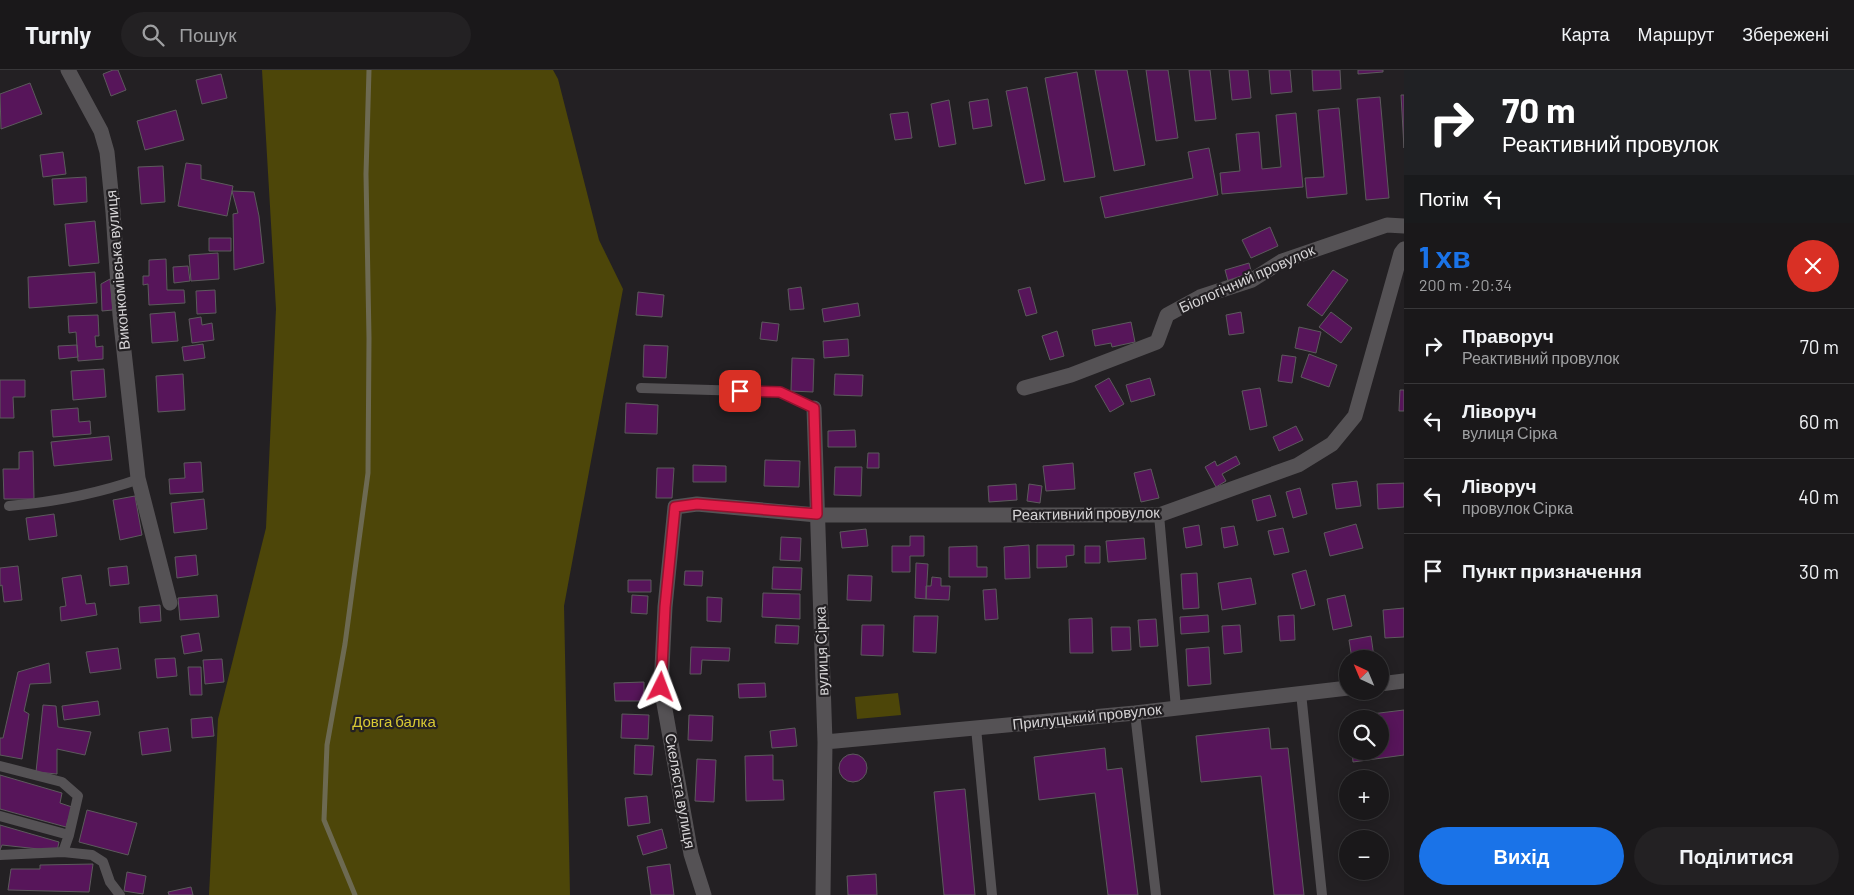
<!DOCTYPE html>
<html lang="uk">
<head>
<meta charset="utf-8">
<style>
	body { margin:0; font-family:Barlow,sans-serif; background:#232123; color:#f1f3f6; height:100vh; display:flex; flex-direction:column; font-size:19px; white-space:nowrap }
	* { box-sizing:border-box; margin:0 }
	p { font-size:16px; color:#9fa0a2 }
	.icon { flex:none; width:28px; height:28px; fill:none; stroke:currentColor; stroke-width:2; stroke-linecap:round; stroke-linejoin:round }
	.map { position:relative; flex:1; overflow:hidden }
	.sheet { display:flex; flex-direction:column; background:#1a181a; width:450px }
	.sheet>* { flex:none }
	.top-card { background:#202124; color:#fff; overflow:hidden }
	.needle { width:32px; rotate:316deg }
	.tools { position:absolute; left:1339px; top:580px; display:grid; gap:10px }
	.tools a { display:grid; place-items:center; width:50px; height:50px; border-radius:50%; background:#1a181a; box-shadow:0 2px 12px #0003,0 0 0 1px #383739; font-size:25px }
	.pin { position:absolute; display:grid; place-items:center; width:42px; height:42px; color:#fff; margin:-21px; border-radius:10px; box-shadow:0 2px 8px #0006 }
	.me { position:absolute; width:55px; margin:-28px; rotate:3deg; stroke-linejoin:round; filter:drop-shadow(0 0 4px #0008) }
	.turn { display:flex; align-items:center; gap:18px; height:105px; padding:0 15px; font-size:22px }
	.turn .icon { width:65px; height:65px; stroke-width:2.5 }
	.turn b { display:block; font-size:35px; line-height:42px }
	.then { display:flex; align-items:center; height:48px; padding:0 15px; background:#0003; gap:10px; font-size:19px }
	.round { display:grid; place-items:center; flex:none; width:52px; height:52px; border-radius:26px; background:#232123 }
	.headline { display:flex; align-items:center; justify-content:space-between; height:85px; padding:0 15px }
	h1 { font-size:30px; font-weight:700; line-height:38px; color:#1a73e8 }
	.button { display:flex; gap:10px; margin-top:auto; padding:10px 15px }
	.button a { flex:1; height:58px; border-radius:30px; background:#1a73e8; color:#fff; font-size:20px; font-weight:700; line-height:58px; text-align:center }
	.button a+a { background:#232123; color:#f1f3f6 }
	ul { padding:0; list-style:none }
	li { display:flex; align-items:center; gap:15px; height:75px; padding:0 15px; border-top:1px solid #383739 }
	li div { flex:1 }
	li b { display:block; font-size:19px }
	li em { font-style:normal }
	header { display:flex; align-items:center; gap:30px; box-sizing:border-box; height:70px; padding:0 25px; background:#1a181a; border-bottom:1px solid #383739 }
	header strong { font-size:24px }
	nav { display:flex; gap:28px; margin-inline-start:auto; font-size:18px }
	.search { width:350px; height:45px; background:#232123; display:flex; align-items:center; gap:12px; box-sizing:border-box; padding:0 18px; border-radius:28px; color:#9fa0a2; font-size:19px }
	main { display:flex; flex:1; min-height:0 }
	.map>svg:first-child { display:block }
	.green { fill:#4d4609 }
	.lines { fill:none; stroke-linecap:round; stroke-linejoin:round }
	.stream { stroke:#6d6a52; stroke-width:5 }
	.building { fill:#57155a; stroke:#5d5a5d }
	.lane { stroke:#555255; stroke-width:10 }
	.street { stroke:#555255; stroke-width:15 }
	.route-casing { stroke:#92132f; stroke-width:12 }
	.route { stroke:#e11d48; stroke-width:9 }
	.labels { text-anchor:middle; stroke-width:4.5; stroke-linejoin:round; paint-order:stroke }
	.street-label { font-size:15px; fill:#d6d4d6; stroke:#232023 }
	.park-label { font-size:15px; fill:#d9c933; stroke:#232023 }
</style>
</head>
<body>
<header>
<strong>Turnly</strong>
<div class="search"><svg class="icon" aria-label="search" viewBox="0 0 24 24"><circle cx="10" cy="10" r="6"/><path d="M15 15l6 6"/></svg>Пошук</div>
<nav><a>Карта</a><a>Маршрут</a><a>Збережені</a></nav>
</header>
<main>
<div class="map">
<svg width="1404" height="825" viewBox="0 0 1404 825">
	<rect width="100%" height="100%" fill="#232023"/>
	<!-- green -->
	<path class="green" d="M 262,0 L 553,0 L 558,9 L 599,170 L 623,219 L 564,536 L 570,825 L 209,825 L 218,649 L 266,458 L 276,239 Z
		M 898,623 L 901,645 L 857,649 L 855,627 Z"/>
	<g class="lines">
		<!-- stream -->
		<path class="stream" d="M 355,825 L 324,750 L 327,675 L 345,574 L 368,403 L 369,268 L 366,104 L 369,0"/>
	</g>
	<!-- building -->
	<path class="building" d="M 113,0 L 118,0 L 126,20 L 111,26 L 103,4 Z
		M 1095,0 L 1127,0 L 1145,95 L 1114,101 Z
		M 1146,0 L 1168,0 L 1178,68 L 1156,71 Z
		M 1189,0 L 1210,0 L 1216,49 L 1195,51 Z
		M 1229,0 L 1248,0 L 1251,28 L 1232,30 Z
		M 1269,0 L 1290,0 L 1292,22 L 1271,24 Z
		M 1312,0 L 1340,0 L 1341,19 L 1313,21 Z
		M 1358,0 L 1383,0 L 1383,2 L 1358,4 Z
		M 1077,2 L 1095,107 L 1064,112 L 1045,8 Z
		M 221,4 L 227,28 L 202,34 L 196,10 Z
		M 30,13 L 42,44 L 1,59 L 0,24 Z
		M 1027,17 L 1045,110 L 1025,114 L 1006,21 Z
		M 1401,25 L 1404,25 L 1404,78 Z
		M 1380,27 L 1389,128 L 1366,130 L 1357,29 Z
		M 988,29 L 992,56 L 973,59 L 969,32 Z
		M 949,30 L 956,74 L 939,77 L 931,34 Z
		M 1339,38 L 1347,124 L 1307,128 L 1305,108 L 1324,107 L 1318,40 Z
		M 176,40 L 184,70 L 145,80 L 137,51 Z
		M 908,42 L 912,68 L 895,70 L 890,44 Z
		M 1296,43 L 1303,117 L 1222,124 L 1220,103 L 1240,101 L 1236,64 L 1259,62 L 1262,99 L 1281,97 L 1276,45 Z
		M 1209,78 L 1218,125 L 1105,148 L 1100,127 L 1193,108 L 1188,82 Z
		M 63,82 L 66,104 L 43,107 L 40,85 Z
		M 186,93 L 201,95 L 201,109 L 233,116 L 227,146 L 178,136 Z
		M 163,96 L 165,132 L 141,134 L 138,97 Z
		M 86,107 L 87,132 L 54,135 L 52,109 Z
		M 232,121 L 254,122 L 259,146 L 264,193 L 234,200 L 233,144 L 238,143 Z
		M 95,151 L 99,193 L 69,196 L 65,154 Z
		M 1270,157 L 1278,176 L 1251,188 L 1242,170 Z
		M 209,168 L 231,168 L 231,181 L 209,181 Z
		M 218,183 L 219,209 L 191,211 L 189,185 Z
		M 166,189 L 167,220 L 184,220 L 185,233 L 149,235 L 148,214 L 143,215 L 143,206 L 149,206 L 149,190 Z
		M 1249,193 L 1252,204 L 1228,211 L 1225,200 Z
		M 188,196 L 190,211 L 174,213 L 173,197 Z
		M 1333,200 L 1348,210 L 1322,246 L 1307,235 Z
		M 95,202 L 97,233 L 29,238 L 28,207 Z
		M 110,209 L 113,240 L 102,241 L 101,214 Z
		M 801,217 L 804,239 L 790,240 L 788,219 Z
		M 1030,217 L 1037,243 L 1026,246 L 1018,220 Z
		M 215,220 L 216,243 L 197,244 L 196,221 Z
		M 638,222 L 664,225 L 662,247 L 636,245 Z
		M 858,233 L 860,246 L 824,252 L 822,239 Z
		M 175,242 L 178,271 L 152,273 L 150,244 Z
		M 1241,242 L 1244,263 L 1229,265 L 1226,245 Z
		M 1331,242 L 1352,258 L 1341,273 L 1319,257 Z
		M 98,245 L 99,266 L 95,266 L 96,277 L 103,276 L 103,289 L 78,291 L 76,262 L 69,263 L 68,246 Z
		M 201,247 L 202,255 L 212,253 L 214,270 L 192,273 L 189,249 Z
		M 762,252 L 779,254 L 777,271 L 760,269 Z
		M 1131,252 L 1135,272 L 1112,277 L 1111,273 L 1095,276 L 1092,260 Z
		M 1299,257 L 1321,262 L 1316,283 L 1295,278 Z
		M 1057,261 L 1064,286 L 1050,290 L 1042,266 Z
		M 848,269 L 849,286 L 824,288 L 823,271 Z
		M 203,274 L 205,288 L 184,291 L 182,277 Z
		M 77,275 L 78,287 L 59,289 L 58,276 Z
		M 644,275 L 668,276 L 666,308 L 643,307 Z
		M 1309,284 L 1337,295 L 1329,317 L 1301,307 Z
		M 1282,285 L 1296,287 L 1292,313 L 1278,311 Z
		M 792,288 L 814,289 L 813,322 L 791,321 Z
		M 104,299 L 106,327 L 73,330 L 71,301 Z
		M 183,304 L 185,340 L 158,342 L 156,306 Z
		M 835,304 L 863,305 L 862,326 L 834,325 Z
		M 1109,308 L 1124,334 L 1110,342 L 1095,316 Z
		M 1150,308 L 1155,325 L 1131,332 L 1126,315 Z
		M 0,310 L 25,310 L 25,327 L 13,327 L 14,348 L 0,348 Z
		M 1260,318 L 1267,356 L 1250,360 L 1242,321 Z
		M 1400,320 L 1404,320 L 1404,341 L 1399,341 Z
		M 626,333 L 658,335 L 657,364 L 625,363 Z
		M 78,338 L 79,352 L 90,351 L 91,364 L 53,367 L 51,340 Z
		M 1296,356 L 1303,370 L 1279,381 L 1273,367 Z
		M 855,360 L 856,377 L 828,377 L 828,361 Z
		M 109,366 L 112,390 L 54,396 L 51,372 Z
		M 33,381 L 34,429 L 4,429 L 3,399 L 19,399 L 19,382 Z
		M 868,383 L 879,383 L 879,398 L 867,398 Z
		M 1236,386 L 1240,394 L 1222,404 L 1226,411 L 1216,417 L 1205,397 L 1215,391 L 1217,396 Z
		M 765,390 L 800,391 L 799,417 L 764,416 Z
		M 201,392 L 203,422 L 170,424 L 169,409 L 185,408 L 184,393 Z
		M 1073,393 L 1075,419 L 1046,421 L 1043,396 Z
		M 693,395 L 726,396 L 726,412 L 693,412 Z
		M 835,397 L 862,397 L 861,426 L 834,425 Z
		M 657,398 L 674,398 L 672,428 L 656,428 Z
		M 1151,399 L 1159,428 L 1141,432 L 1134,403 Z
		M 1357,411 L 1361,436 L 1336,439 L 1332,414 Z
		M 1404,413 L 1404,437 L 1378,439 L 1377,414 Z
		M 1016,414 L 1017,430 L 989,432 L 988,416 Z
		M 1029,414 L 1042,416 L 1040,433 L 1027,431 Z
		M 1300,418 L 1307,444 L 1293,448 L 1286,422 Z
		M 1270,425 L 1276,446 L 1257,451 L 1252,430 Z
		M 135,426 L 142,465 L 120,470 L 113,430 Z
		M 204,429 L 207,459 L 174,463 L 171,433 Z
		M 54,444 L 57,466 L 29,470 L 26,448 Z
		M 1356,454 L 1363,478 L 1330,486 L 1324,463 Z
		M 1199,455 L 1202,475 L 1186,478 L 1183,458 Z
		M 1234,456 L 1238,475 L 1224,478 L 1221,458 Z
		M 1283,458 L 1289,482 L 1274,485 L 1268,461 Z
		M 866,459 L 868,476 L 842,478 L 840,462 Z
		M 910,466 L 924,466 L 924,486 L 910,486 L 910,502 L 892,502 L 892,476 L 910,476 Z
		M 781,467 L 801,468 L 800,491 L 780,490 Z
		M 1144,468 L 1146,489 L 1108,492 L 1106,471 Z
		M 1029,475 L 1030,508 L 1005,509 L 1004,477 Z
		M 1037,475 L 1074,475 L 1074,485 L 1066,486 L 1067,497 L 1037,498 Z
		M 977,476 L 977,497 L 987,497 L 987,507 L 949,507 L 949,477 Z
		M 1085,476 L 1100,476 L 1100,493 L 1085,493 Z
		M 196,485 L 198,505 L 177,508 L 175,487 Z
		M 916,493 L 928,494 L 926,529 L 915,528 Z
		M 18,496 L 22,530 L 4,532 L 2,515 L 0,516 L 0,498 Z
		M 127,496 L 129,514 L 110,516 L 108,498 Z
		M 773,497 L 802,498 L 801,520 L 772,519 Z
		M 1306,500 L 1315,535 L 1301,539 L 1292,504 Z
		M 685,501 L 703,501 L 702,516 L 684,515 Z
		M 1197,503 L 1199,538 L 1183,539 L 1181,504 Z
		M 81,505 L 86,534 L 95,533 L 97,545 L 61,551 L 60,537 L 66,536 L 62,508 Z
		M 848,505 L 872,506 L 871,531 L 847,530 Z
		M 932,507 L 941,508 L 941,516 L 950,516 L 949,530 L 926,529 L 926,516 L 931,516 Z
		M 1251,508 L 1256,534 L 1222,540 L 1218,513 Z
		M 628,510 L 651,510 L 651,522 L 628,522 Z
		M 996,519 L 998,549 L 985,550 L 983,520 Z
		M 763,523 L 800,524 L 800,549 L 762,547 Z
		M 217,525 L 219,547 L 180,550 L 178,528 Z
		M 632,525 L 648,526 L 647,544 L 631,543 Z
		M 1345,525 L 1352,556 L 1333,560 L 1327,529 Z
		M 707,527 L 722,528 L 721,552 L 707,551 Z
		M 160,535 L 161,551 L 140,553 L 139,537 Z
		M 1404,538 L 1404,567 L 1385,568 L 1383,540 Z
		M 1208,545 L 1209,562 L 1181,564 L 1180,547 Z
		M 1294,545 L 1295,570 L 1280,571 L 1278,546 Z
		M 914,546 L 938,546 L 936,583 L 913,582 Z
		M 1092,548 L 1093,583 L 1070,583 L 1069,549 Z
		M 1156,549 L 1158,576 L 1140,577 L 1138,550 Z
		M 776,555 L 799,556 L 798,574 L 775,573 Z
		M 862,555 L 884,555 L 883,586 L 861,585 Z
		M 1240,555 L 1242,582 L 1224,584 L 1222,556 Z
		M 1111,557 L 1130,557 L 1131,580 L 1112,581 Z
		M 199,563 L 202,581 L 184,584 L 181,566 Z
		M 1371,566 L 1374,587 L 1352,589 L 1349,570 Z
		M 691,577 L 730,578 L 729,591 L 702,590 L 701,604 L 690,604 Z
		M 1209,577 L 1211,614 L 1188,616 L 1186,579 Z
		M 118,578 L 121,599 L 90,603 L 86,582 Z
		M 175,588 L 177,606 L 157,608 L 155,589 Z
		M 222,589 L 224,612 L 205,614 L 203,590 Z
		M 49,593 L 51,613 L 30,614 L 24,641 L 29,644 L 22,689 L 0,685 L 0,668 L 3,668 L 18,602 Z
		M 188,597 L 201,597 L 202,625 L 190,625 Z
		M 644,612 L 644,631 L 615,631 L 614,613 Z
		M 765,613 L 766,627 L 739,628 L 738,614 Z
		M 98,631 L 100,645 L 64,650 L 62,636 Z
		M 43,635 L 56,636 L 58,657 L 91,662 L 85,685 L 57,679 L 57,704 L 36,702 Z
		M 1404,640 L 1404,685 L 1353,692 L 1352,681 L 1380,681 L 1380,649 L 1348,649 L 1347,647 Z
		M 622,644 L 649,645 L 648,669 L 621,668 Z
		M 689,645 L 713,646 L 712,671 L 688,670 Z
		M 212,647 L 214,666 L 192,668 L 191,649 Z
		M 168,658 L 171,681 L 142,685 L 139,662 Z
		M 795,658 L 797,676 L 772,678 L 770,661 Z
		M 1269,658 L 1271,679 L 1288,678 L 1304,825 L 1274,825 L 1261,706 L 1201,712 L 1196,666 Z
		M 635,675 L 654,676 L 652,705 L 634,704 Z
		M 1105,678 L 1107,700 L 1122,698 L 1138,825 L 1108,825 L 1095,723 L 1039,730 L 1034,687 Z
		M839 698a14 14 0 1 1 28 0a14 14 0 1 1-28 0Z
		M 773,685 L 773,710 L 783,710 L 784,730 L 746,731 L 745,686 Z
		M 697,689 L 716,690 L 714,732 L 695,731 Z
		M 0,705 L 62,723 L 60,733 L 72,737 L 66,757 L 0,739 Z
		M 965,719 L 975,825 L 944,825 L 934,722 Z
		M 647,726 L 650,753 L 628,756 L 625,728 Z
		M 87,740 L 137,753 L 128,785 L 79,772 Z
		M 0,755 L 59,772 L 57,781 L 2,775 L 0,780 Z
		M 662,759 L 667,778 L 643,785 L 637,766 Z
		M 93,794 L 89,822 L 8,820 L 11,799 L 40,799 L 40,795 Z
		M 670,794 L 674,825 L 651,825 L 647,797 Z
		M 127,802 L 146,806 L 143,824 L 124,821 Z
		M 876,804 L 877,825 L 848,825 L 847,806 Z
		M 191,817 L 193,825 L 169,825 L 168,822 Z"/>
	<g class="lines">
		<!-- lane -->
		<path class="lane" d="M 641,318 L 780,322 L 814,338
			M 9,436 C 53,432 97,424 139,409
			M 1159,445 L 1176,638
			M 1301,623 L 1322,825
			M 1135,643 L 1156,825
			M 976,658 L 992,825
			M 0,696 L 62,712 L 78,726 L 69,765 L 63,782 L 0,785
			M 0,746 L 69,765
			M 63,782 L 92,785 L 103,792 L 110,812 L 120,825"/>
		<!-- street -->
		<path class="street" d="M 68,0 L 101,61 L 107,82 L 113,142 L 120,245 L 138,408 L 170,533
			M 1024,318 L 1071,305 L 1157,272 L 1167,245 L 1200,227 L 1252,210 L 1282,191 L 1387,155 L 1404,156
			M 814,338 L 825,672 L 823,825
			M 1380,614 L 1404,611
			M 825,672 L 1135,643 L 1348,618
			M 704,825 L 691,784 L 661,617 L 665,537 L 675,437 L 697,434 L 817,445 L 1159,445 L 1298,395 L 1332,374 L 1355,346 L 1401,183 L 1404,179"/>
	</g>
	<g class="lines">
		<defs>
			<path id="route" d="M 661,617 L 665,537 L 675,437 L 697,434 L 817,444 L 814,338 L 780,322 L 740,321"/>
		</defs>
		<!-- route casing -->
		<use href="#route" class="route-casing"/>
		<!-- route -->
		<use href="#route" class="route"/>
	</g>
	<g class="labels">
		<!-- street labels -->
		<g class="street-label">
			<text transform="translate(118 200) rotate(-95)" y="5">Виконкомівська вулиця</text>
			<text transform="translate(1247 209) rotate(-24)" y="5">Біологічний провулок</text>
			<text transform="translate(1086 444) rotate(-1)" y="5">Реактивний провулок</text>
			<text transform="translate(822 581) rotate(-92)" y="5">вулиця Сірка</text>
			<text transform="translate(1087 647) rotate(-6)" y="5">Прилуцький провулок</text>
			<text transform="translate(680 721) rotate(80)" y="5">Скеляста вулиця</text>
		</g>
		<!-- park labels -->
		<g class="park-label">
			<text x="394" y="657">Довга балка</text>
		</g>
	</g>
</svg>
<div class="tools">
<a><svg class="needle" viewBox="-14 -14 28 28"><path d="M0-13l5 13h-10z" fill="#e53935"/><path d="M0 13l5-13h-10z" fill="#9fa0a2"/></svg></a>
<a><svg class="icon" aria-label="search" viewBox="0 0 24 24"><circle cx="10" cy="10" r="6"/><path d="M15 15l6 6"/></svg></a>
<a>+</a>
<a>−</a>
</div>
<div class="pin" style="left:740px;top:321px;background:#d93025"><svg class="icon" aria-label="arrive" viewBox="0 0 24 24"><path d="M6 21V4h12l-3 4 3 4H6"/></svg></div>
<svg class="me" style="left:661px;top:617px" viewBox="-20 -20 40 40"><path d="M0-17L14 15 0 8-14 15z" fill="#e11d48" stroke="#fff" stroke-width="4"/></svg>
</div>
<section class="sheet">
<div class="top-card">
<div class="turn"><svg class="icon" aria-label="right" viewBox="0 0 24 24"><path d="M7 20v-9h11M14 6l5 5-5 5"/></svg><div><b>70 m</b>Реактивний провулок</div></div>
<div class="then">Потім<svg class="icon" aria-label="left" viewBox="0 0 24 24"><path d="M17 20v-9H6M10 6l-5 5 5 5"/></svg></div>
</div>
<div class="headline"><div><h1>1 хв</h1><p>200 m · 20:34</p></div><a class="round" style="background:#d93025;color:#fff"><svg class="icon" aria-label="close" viewBox="0 0 24 24"><path d="M6 6l12 12M18 6L6 18"/></svg></a></div>
<ul>
<li><svg class="icon" aria-label="right" viewBox="0 0 24 24"><path d="M7 20v-9h11M14 6l5 5-5 5"/></svg><div><b>Праворуч</b><p>Реактивний провулок</p></div><em>70 m</em></li>
<li><svg class="icon" aria-label="left" viewBox="0 0 24 24"><path d="M17 20v-9H6M10 6l-5 5 5 5"/></svg><div><b>Ліворуч</b><p>вулиця Сірка</p></div><em>60 m</em></li>
<li><svg class="icon" aria-label="left" viewBox="0 0 24 24"><path d="M17 20v-9H6M10 6l-5 5 5 5"/></svg><div><b>Ліворуч</b><p>провулок Сірка</p></div><em>40 m</em></li>
<li><svg class="icon" aria-label="arrive" viewBox="0 0 24 24"><path d="M6 21V4h12l-3 4 3 4H6"/></svg><div><b>Пункт призначення</b></div><em>30 m</em></li>
</ul>
<div class="button"><a>Вихід</a><a>Поділитися</a></div>
</section>
</main>
</body>
</html>
